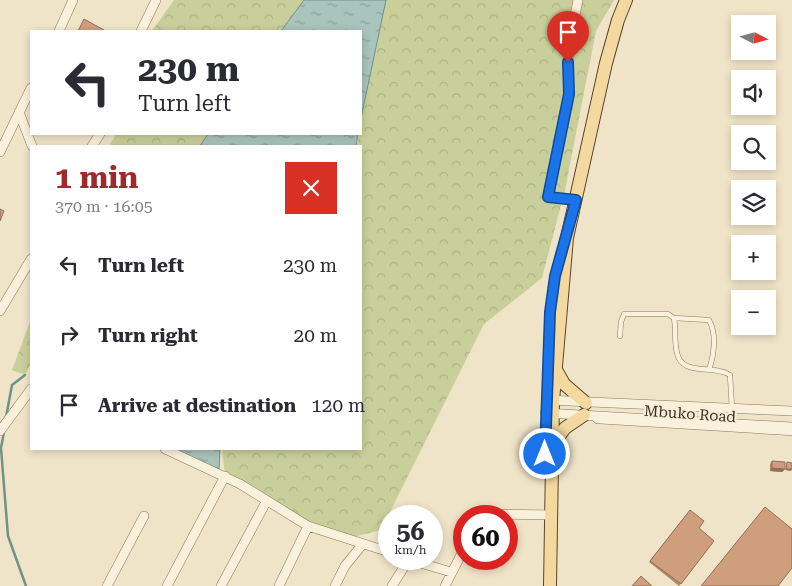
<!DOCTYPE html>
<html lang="en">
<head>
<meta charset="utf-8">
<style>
	body { margin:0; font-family:"Roboto Serif",serif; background:#f7f7f7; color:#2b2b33; height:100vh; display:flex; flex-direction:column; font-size:19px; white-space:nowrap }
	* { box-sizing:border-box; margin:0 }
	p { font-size:16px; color:#7c7c81 }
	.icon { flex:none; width:28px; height:28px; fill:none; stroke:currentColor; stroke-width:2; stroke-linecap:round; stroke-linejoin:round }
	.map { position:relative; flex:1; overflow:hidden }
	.details { position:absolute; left:30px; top:145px; width:332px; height:305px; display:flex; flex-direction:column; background:#fff; border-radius:0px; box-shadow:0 2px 8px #0003 }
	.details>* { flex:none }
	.hud { position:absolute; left:30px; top:30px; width:332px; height:105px; border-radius:0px; box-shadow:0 2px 8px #0003; background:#fff; color:#2b2b33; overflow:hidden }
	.needle { width:32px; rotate:96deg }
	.controls { position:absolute; left:731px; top:15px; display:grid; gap:10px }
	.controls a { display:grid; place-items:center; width:45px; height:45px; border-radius:0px; background:#fff; box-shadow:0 2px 8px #0003; font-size:25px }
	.speed { position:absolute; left:378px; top:505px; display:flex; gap:10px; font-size:25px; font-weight:700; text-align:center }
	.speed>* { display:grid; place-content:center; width:65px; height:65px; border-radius:50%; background:#fff; box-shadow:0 2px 8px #0003; line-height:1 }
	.speed small { font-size:12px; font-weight:400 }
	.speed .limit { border:8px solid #d22; background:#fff; color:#111 }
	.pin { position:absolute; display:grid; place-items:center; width:42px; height:42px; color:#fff; margin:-51px -21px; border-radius:50% 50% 50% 0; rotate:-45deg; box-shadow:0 0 5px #0007 }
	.pin .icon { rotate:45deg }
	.me { position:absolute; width:55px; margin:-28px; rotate:0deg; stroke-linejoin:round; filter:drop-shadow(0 0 4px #0008) }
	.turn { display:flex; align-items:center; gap:18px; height:105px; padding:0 25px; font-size:22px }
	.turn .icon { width:65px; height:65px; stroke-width:2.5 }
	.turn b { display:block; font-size:35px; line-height:42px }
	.round { display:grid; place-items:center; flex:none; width:52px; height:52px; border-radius:0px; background:#f7f7f7 }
	.summary { display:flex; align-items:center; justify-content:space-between; height:85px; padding:0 25px }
	h1 { font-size:30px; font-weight:700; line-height:38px; color:#9e2a2b }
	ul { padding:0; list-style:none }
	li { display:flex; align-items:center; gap:15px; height:70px; padding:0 25px }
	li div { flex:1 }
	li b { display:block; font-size:19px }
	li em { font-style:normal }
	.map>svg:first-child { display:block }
	.forest { fill:url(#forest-crowns) }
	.water { fill:url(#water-ripples); stroke:#6f938a }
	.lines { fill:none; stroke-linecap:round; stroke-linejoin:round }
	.stream { stroke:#6f938a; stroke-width:2.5 }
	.service-casing { stroke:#8d765c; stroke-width:5.5 }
	.minor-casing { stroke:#8d765c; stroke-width:10 }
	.primary-casing { stroke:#5b4430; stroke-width:14 }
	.service { stroke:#faf1dc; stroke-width:4.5 }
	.minor { stroke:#faf1dc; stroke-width:9 }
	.primary { stroke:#f3d9a0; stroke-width:12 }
	.wall { fill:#b2896c }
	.shaded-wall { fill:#916f58 }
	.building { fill:#cf9f7d; stroke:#916f58 }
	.route-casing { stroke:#114b97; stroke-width:12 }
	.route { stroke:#1a73e8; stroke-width:9 }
	.labels { text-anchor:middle; stroke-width:4; stroke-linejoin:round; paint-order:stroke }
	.street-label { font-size:15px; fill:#3d2e20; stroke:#f7eed8 }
</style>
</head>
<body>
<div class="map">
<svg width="792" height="586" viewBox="0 0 792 586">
	<defs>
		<pattern id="forest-crowns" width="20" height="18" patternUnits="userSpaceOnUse" patternTransform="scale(1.25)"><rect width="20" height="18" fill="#c9cf9b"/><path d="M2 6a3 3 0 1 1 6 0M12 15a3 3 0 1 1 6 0" fill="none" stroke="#aeb285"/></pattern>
		<pattern id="water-ripples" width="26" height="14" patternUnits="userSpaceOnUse" patternTransform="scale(1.25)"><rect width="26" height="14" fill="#a9c4bc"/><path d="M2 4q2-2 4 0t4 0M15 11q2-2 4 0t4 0" fill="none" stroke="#8ba098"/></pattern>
	</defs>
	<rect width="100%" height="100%" fill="#f0e4c8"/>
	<!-- forest -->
	<path class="forest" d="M 174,0 L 304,0 L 281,31 L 152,31 Z
		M 386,0 L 614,0 L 596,31 L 565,190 L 542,278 L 484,324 L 381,530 L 345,539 L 275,508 L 225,476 L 222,449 L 361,449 L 361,146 L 357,146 L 359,134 L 361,134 C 361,89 376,43 386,0 Z
		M 116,134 L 208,134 L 200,146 L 109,146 Z
		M 31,319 L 31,363 L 25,375 L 12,370 Z"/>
	<!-- water -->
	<path class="water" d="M 304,0 L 386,0 L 361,118 L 361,31 L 281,31 Z
		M 208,134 L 358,134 L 356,146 L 200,146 Z
		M 170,449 L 220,449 L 219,470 Z"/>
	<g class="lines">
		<!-- stream -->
		<path class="stream" d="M 6,417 L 12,385 L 25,375
			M 4,432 L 1,448 L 8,536 L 26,586"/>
		<defs>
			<path id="service" d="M 674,318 L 709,320 C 717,334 714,355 709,370
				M 620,336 L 621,322 L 624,314 L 668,314 L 674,318 C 676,329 674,341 677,353 C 682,377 714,364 730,375 L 732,409
				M 592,417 L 597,421 L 792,433"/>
			<path id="minor" d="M 59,31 L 73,0
				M 141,31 L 156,0
				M 19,112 L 32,146
				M 92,146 L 100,134
				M 0,152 L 31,88
				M 576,200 L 548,197 L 569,94 L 568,49 L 578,0
				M 0,311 L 31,259
				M 546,400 L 792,411
				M 545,413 L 792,427
				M 0,431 L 31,389
				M 165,449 L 240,484 L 308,526 L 389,552
				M 484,516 L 492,514 L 552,515
				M 407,559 L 451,572
				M 107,586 L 144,516
				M 167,586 L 225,476
				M 221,586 L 266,502
				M 279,586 L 308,526
				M 335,586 L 345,566 L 362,545
				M 392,586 L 409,559
				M 445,586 L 464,549"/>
			<path id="primary" d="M 555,368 L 564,384 L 586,403
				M 552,446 L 565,428 L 584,415
				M 550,586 L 553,401 L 567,238 L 606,63 L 618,20 L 626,0"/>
		</defs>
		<!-- service casing -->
		<use href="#service" class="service-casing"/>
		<!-- minor casing -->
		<use href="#minor" class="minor-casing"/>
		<!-- primary casing -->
		<use href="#primary" class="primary-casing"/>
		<!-- service -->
		<use href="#service" class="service"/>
		<!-- minor -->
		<use href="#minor" class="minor"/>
		<!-- primary -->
		<use href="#primary" class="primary"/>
	</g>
	<!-- wall -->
	<path class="wall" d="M 772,461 L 785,469 L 782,472 L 770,471 L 770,464 Z
		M 690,510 L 699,528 L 714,541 L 679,586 L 649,562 Z"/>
	<!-- shaded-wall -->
	<path class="shaded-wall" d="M 772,468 L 785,469 L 782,472 L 770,471 Z
		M 786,469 L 792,469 L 791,471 L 785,470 Z"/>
	<!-- building -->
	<path class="building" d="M 84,19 L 104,30 L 104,31 L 78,31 Z
		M 0,209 L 4,211 L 0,221 Z
		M 772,461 L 785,462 L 785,469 L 772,468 Z
		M 787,462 L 792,463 L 792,469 L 786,469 Z
		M 765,507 L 792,529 L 792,568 L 778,586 L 701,586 Z
		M 690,510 L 704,521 L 699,528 L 714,541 L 681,584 L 650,561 Z
		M 641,576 L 652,586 L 632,586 Z"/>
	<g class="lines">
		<defs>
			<path id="route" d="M 545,454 L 550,312 L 555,276 L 576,200 L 548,197 L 569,94 L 568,62"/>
		</defs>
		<!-- route casing -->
		<use href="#route" class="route-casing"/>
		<!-- route -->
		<use href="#route" class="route"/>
	</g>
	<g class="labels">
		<!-- street labels -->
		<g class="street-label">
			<text transform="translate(690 414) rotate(4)" y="5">Mbuko Road</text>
		</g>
	</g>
</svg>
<div class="controls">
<a><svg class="needle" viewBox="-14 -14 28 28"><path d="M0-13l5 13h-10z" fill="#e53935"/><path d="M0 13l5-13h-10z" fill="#7c7c81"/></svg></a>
<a><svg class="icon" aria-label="sound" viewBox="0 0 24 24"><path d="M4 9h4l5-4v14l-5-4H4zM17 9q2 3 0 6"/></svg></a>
<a><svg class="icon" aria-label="search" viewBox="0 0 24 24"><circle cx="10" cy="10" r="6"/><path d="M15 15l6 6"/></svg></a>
<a><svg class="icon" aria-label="layers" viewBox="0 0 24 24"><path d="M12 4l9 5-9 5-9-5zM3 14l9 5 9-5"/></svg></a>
<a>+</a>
<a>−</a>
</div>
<div class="speed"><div>56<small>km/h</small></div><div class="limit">60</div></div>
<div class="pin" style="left:568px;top:62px;background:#d93025"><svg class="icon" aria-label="arrive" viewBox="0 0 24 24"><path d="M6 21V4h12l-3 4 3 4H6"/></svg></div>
<svg class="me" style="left:545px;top:454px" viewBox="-20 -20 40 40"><circle r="17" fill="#1a73e8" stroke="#fff" stroke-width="3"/><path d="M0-11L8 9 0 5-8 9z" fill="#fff"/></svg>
<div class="hud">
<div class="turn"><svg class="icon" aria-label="left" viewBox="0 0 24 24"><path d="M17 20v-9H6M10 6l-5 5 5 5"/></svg><div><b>230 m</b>Turn left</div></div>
</div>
<section class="details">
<div class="summary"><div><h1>1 min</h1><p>370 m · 16:05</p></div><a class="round" style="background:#d93025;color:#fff"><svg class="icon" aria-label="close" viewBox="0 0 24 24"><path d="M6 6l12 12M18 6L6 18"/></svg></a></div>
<ul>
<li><svg class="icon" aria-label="left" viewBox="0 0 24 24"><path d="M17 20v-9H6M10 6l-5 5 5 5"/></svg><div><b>Turn left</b></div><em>230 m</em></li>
<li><svg class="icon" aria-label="right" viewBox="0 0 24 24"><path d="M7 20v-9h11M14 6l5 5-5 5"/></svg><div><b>Turn right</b></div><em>20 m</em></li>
<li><svg class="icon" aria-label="arrive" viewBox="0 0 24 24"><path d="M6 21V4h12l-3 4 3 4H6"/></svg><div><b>Arrive at destination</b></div><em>120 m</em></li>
</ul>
</section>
</div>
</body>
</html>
